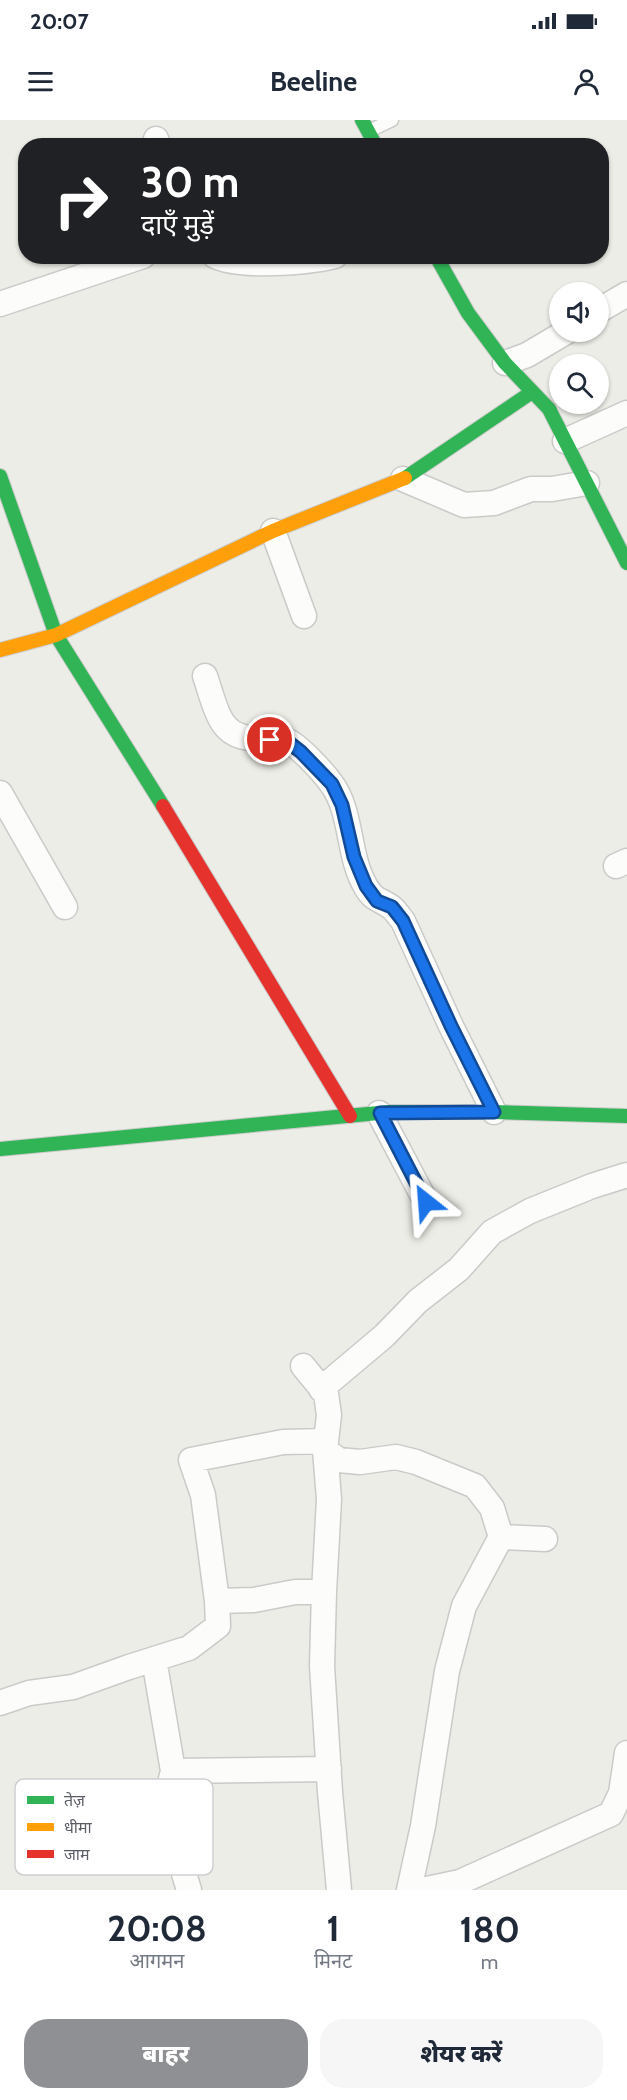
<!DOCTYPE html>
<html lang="hi">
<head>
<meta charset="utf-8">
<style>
	body { margin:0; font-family:Cabin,"Noto Sans Devanagari",sans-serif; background:#f6f6f7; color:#1f2937; height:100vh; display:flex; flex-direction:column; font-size:22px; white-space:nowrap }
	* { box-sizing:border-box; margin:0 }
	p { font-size:20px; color:#747a83 }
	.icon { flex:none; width:33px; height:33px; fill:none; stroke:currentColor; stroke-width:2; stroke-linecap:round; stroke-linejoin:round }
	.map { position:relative; height:1770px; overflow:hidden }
	.drawer { display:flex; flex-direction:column; background:#fff; flex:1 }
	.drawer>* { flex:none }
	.banner { position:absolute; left:18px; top:18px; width:591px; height:126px; border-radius:24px; box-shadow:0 2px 4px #0004; background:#202124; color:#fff; overflow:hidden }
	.controls { position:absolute; left:549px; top:162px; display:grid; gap:12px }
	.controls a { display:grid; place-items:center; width:60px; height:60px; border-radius:50%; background:#fff; box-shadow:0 2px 4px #0004; font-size:30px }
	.pin { position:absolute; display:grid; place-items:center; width:51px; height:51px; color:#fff; margin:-26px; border:3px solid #fff; border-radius:50%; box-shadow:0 2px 6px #0007 }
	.me { position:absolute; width:66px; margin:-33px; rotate:332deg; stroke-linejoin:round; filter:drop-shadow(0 0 4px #0008) }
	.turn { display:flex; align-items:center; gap:21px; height:126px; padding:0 24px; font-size:27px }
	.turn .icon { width:78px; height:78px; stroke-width:2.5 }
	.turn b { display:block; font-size:42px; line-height:51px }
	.eta { display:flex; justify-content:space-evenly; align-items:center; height:102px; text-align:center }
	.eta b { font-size:36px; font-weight:800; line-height:42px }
	.cta { display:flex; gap:12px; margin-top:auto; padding:12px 24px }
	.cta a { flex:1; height:69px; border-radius:24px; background:#8f9093; color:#fff; font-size:24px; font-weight:800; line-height:69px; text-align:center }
	.cta a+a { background:#f6f6f7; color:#1f2937 }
	.status { display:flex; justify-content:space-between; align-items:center; height:42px; padding:0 30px; background:#fff; direction:ltr }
	.status svg { height:16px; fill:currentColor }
	header { display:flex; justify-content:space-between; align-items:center; height:78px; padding:0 24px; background:#fff; font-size:27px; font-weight:800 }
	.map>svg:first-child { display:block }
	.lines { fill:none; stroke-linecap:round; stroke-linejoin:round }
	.lane-casing { stroke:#cacbc9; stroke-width:15 }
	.street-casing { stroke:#cacbc9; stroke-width:27 }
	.fast-casing { stroke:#cbcbcb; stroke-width:16 }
	.slow-casing { stroke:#cbcbcb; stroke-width:16 }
	.jam-casing { stroke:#cbcbcb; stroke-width:16 }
	.lane { stroke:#fcfcfb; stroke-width:12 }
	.street { stroke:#fcfcfb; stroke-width:24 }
	.fast { stroke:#30b455; stroke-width:14 }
	.slow { stroke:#ff9f0a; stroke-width:14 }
	.jam { stroke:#e5322d; stroke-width:14 }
	.route-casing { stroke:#114b97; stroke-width:15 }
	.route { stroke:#1a73e8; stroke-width:10 }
	.key { fill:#fff; stroke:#cecfd1; stroke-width:1.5 }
	.key-label { font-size:16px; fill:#5c5e66 }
</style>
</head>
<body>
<div class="status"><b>20:07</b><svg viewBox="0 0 49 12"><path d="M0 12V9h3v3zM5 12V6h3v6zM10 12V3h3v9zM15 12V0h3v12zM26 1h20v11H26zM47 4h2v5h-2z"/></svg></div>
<header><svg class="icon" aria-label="menu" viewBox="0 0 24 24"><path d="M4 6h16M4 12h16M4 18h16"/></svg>Beeline<svg class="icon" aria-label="person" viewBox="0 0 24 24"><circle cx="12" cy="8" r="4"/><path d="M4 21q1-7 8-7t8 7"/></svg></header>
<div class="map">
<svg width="627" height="1770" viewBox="0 0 627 1770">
	<rect width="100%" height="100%" fill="#edede7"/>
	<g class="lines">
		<defs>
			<path id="lane" d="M 369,11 L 392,0"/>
			<path id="street" d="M 156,19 L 159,26
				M 215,136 C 240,148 308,143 335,136
				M 0,184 L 143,136
				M 598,191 L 627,174
				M 505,243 L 527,235 L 566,212
				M 565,321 L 627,293
				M 403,359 L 464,385 L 494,383 L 531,369 L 552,369 L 587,363
				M 273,411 L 304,496
				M 205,556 C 210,570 215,592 223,603 C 239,627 270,614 288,621 C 300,627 323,652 331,663 C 353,692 347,736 366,767 C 374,781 380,779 391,787 C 395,790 399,796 403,801 L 451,906 L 494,992
				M 0,673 L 65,787
				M 616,746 L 627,741
				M 379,993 L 426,1082
				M 303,1246 L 326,1274 L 329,1295 L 325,1330 L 329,1379 L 324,1472 L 322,1546 L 330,1672 L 339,1770
				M 321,1269 L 384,1216 L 418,1181 L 459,1149 L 492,1112 L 530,1091 L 592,1066 L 627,1055
				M 325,1330 L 339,1340 L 360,1342 L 396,1337 L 416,1342 L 475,1366 L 492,1388 L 501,1417 L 545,1419
				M 217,1481 L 254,1480 L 295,1472 L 324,1472
				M 154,1539 L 173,1651 L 164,1688 L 189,1770
				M 0,1583 L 29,1573 L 73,1567 L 129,1547 L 189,1528 L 218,1506 L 217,1481 L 203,1375 L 191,1340 L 283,1322 L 326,1321
				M 173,1651 L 329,1649
				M 409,1770 L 423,1706 L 447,1551 L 464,1486 L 501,1417
				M 422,1770 L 460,1762 L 611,1694 L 621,1673 L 627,1633"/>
			<path id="fast" d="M 362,0 L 376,26
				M 436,136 L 468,193 L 505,243 L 549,289 L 627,443
				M 0,356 L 56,515 L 163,686
				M 405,358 L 532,272
				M 0,1029 L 389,992 L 494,992 L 627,996"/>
			<path id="slow" d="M 0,530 L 56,515 L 273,411 L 405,358"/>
			<path id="jam" d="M 163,686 L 350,996"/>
		</defs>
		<!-- lane casing -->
		<use href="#lane" class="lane-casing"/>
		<!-- street casing -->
		<use href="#street" class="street-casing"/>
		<!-- fast casing -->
		<use href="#fast" class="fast-casing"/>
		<!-- slow casing -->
		<use href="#slow" class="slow-casing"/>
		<!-- jam casing -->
		<use href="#jam" class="jam-casing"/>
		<!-- lane -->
		<use href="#lane" class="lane"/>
		<!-- street -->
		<use href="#street" class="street"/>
		<!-- fast -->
		<use href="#fast" class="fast"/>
		<!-- slow -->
		<use href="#slow" class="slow"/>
		<!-- jam -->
		<use href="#jam" class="jam"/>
	</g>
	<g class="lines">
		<defs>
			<path id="route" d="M 270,620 L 287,621 L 301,632 L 332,664 L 342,685 L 354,737 L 366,766 L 377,781 L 392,787 L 403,801 L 451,906 L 494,992 L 380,993 L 426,1082"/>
		</defs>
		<!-- route casing -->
		<use href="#route" class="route-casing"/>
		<!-- route -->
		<use href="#route" class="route"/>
	</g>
	<!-- legend -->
	<rect x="15" y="1659" width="198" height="96" rx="9" class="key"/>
	<rect x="27" y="1676" width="27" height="8" fill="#30b455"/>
	<rect x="27" y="1703" width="27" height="8" fill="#ff9f0a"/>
	<rect x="27" y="1730" width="27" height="8" fill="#e5322d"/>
	<g class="key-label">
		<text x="64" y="1686">तेज़</text>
		<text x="64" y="1713">धीमा</text>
		<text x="64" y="1740">जाम</text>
	</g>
</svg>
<div class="controls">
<a><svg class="icon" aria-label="sound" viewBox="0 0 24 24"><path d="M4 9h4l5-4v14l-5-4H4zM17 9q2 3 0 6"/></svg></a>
<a><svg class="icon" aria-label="search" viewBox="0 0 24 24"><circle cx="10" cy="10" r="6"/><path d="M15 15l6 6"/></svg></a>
</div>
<div class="pin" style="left:270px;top:620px;background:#d93025"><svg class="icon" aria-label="arrive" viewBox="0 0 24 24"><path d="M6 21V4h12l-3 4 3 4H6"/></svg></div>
<svg class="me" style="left:426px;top:1082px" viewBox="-20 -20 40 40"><path d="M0-17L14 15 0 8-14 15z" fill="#1a73e8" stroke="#fff" stroke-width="4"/></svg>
<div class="banner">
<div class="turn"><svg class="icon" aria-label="right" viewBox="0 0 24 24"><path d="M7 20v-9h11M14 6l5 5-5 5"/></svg><div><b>30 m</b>दाएँ मुड़ें</div></div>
</div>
</div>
<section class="drawer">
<div class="eta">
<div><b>20:08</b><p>आगमन</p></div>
<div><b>1</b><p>मिनट</p></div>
<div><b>180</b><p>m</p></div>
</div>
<div class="cta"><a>बाहर</a><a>शेयर करें</a></div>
</section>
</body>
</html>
